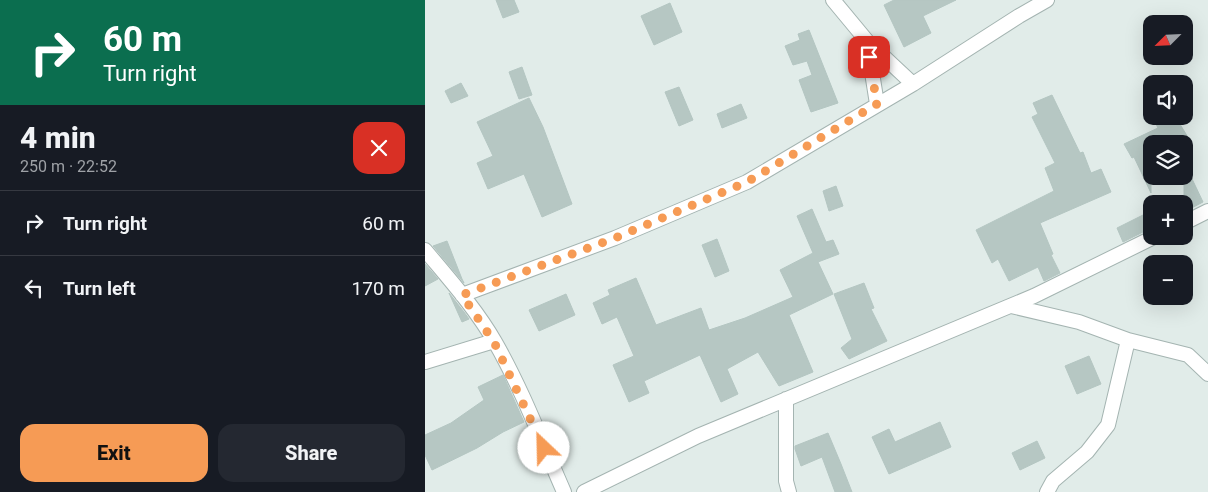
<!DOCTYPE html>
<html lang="en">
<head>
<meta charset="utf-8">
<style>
	body { margin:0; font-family:Roboto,sans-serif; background:#242831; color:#f1f3f6; height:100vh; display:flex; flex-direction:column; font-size:19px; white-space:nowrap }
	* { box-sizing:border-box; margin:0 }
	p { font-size:16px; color:#9ea1a6 }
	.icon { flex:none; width:28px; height:28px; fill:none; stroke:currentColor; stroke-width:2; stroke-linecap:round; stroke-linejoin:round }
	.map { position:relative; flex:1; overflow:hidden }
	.drawer { display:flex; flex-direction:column; background:#171b24; width:425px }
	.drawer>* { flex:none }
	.guide { background:#0b6e4f; color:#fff; overflow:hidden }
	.needle { width:32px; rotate:246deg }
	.controls { position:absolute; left:718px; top:15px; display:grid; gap:10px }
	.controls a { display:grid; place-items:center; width:50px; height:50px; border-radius:10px; background:#171b24; box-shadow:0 5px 20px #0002; font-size:25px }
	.pin { position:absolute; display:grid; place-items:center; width:42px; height:42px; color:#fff; margin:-21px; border-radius:10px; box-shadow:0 2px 8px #0006 }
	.me { position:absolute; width:55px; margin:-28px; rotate:336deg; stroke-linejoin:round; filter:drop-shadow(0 0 4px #0008) }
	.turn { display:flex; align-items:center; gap:18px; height:105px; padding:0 20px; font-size:22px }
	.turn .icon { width:65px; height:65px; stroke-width:2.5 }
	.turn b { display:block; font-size:35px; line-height:42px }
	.round { display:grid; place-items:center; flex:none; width:52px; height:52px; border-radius:15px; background:#242831 }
	.head { display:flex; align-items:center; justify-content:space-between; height:85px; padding:0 20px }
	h1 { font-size:30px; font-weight:800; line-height:38px }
	.button { display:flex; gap:10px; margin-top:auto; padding:10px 20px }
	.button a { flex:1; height:58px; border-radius:15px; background:#f69b55; color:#111; font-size:20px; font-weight:800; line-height:58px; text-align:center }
	.button a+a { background:#242831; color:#f1f3f6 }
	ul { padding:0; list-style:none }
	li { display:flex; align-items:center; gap:15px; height:65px; padding:0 20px; border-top:1px solid #363941 }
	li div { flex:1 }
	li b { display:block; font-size:19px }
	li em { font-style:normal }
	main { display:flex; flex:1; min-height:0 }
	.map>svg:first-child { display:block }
	.building { fill:#b6c7c3; stroke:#b4c6c2 }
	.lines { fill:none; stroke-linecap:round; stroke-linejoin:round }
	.street-casing { stroke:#a4b4b1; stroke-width:16 }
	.street { stroke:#fff; stroke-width:14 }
	.route { stroke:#f69b55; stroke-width:9; stroke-dasharray:0 16.2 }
</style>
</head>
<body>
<main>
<section class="drawer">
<div class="guide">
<div class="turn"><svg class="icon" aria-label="right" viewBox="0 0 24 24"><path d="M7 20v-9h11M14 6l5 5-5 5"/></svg><div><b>60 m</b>Turn right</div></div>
</div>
<div class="head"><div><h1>4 min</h1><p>250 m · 22:52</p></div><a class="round" style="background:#d93025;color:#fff"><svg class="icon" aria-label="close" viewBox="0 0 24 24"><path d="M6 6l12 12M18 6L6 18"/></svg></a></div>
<ul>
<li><svg class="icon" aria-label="right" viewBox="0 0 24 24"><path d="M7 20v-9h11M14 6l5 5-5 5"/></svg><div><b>Turn right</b></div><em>60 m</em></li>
<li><svg class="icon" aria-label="left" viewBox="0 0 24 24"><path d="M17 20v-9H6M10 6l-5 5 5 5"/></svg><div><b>Turn left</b></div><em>170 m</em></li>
</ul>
<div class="button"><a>Exit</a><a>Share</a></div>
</section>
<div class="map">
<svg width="783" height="492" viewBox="0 0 783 492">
	<rect width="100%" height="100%" fill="#e1ece9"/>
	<!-- building -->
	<path class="building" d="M 71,0 L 89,0 L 94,12 L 78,18 Z
		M 469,0 L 531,0 L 498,16 L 506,33 L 479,47 L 459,5 Z
		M 245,3 L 257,32 L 229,45 L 216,16 Z
		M 384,30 L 413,103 L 386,112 L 374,80 L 387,75 L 382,61 L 368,65 L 360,46 L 375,40 L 373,34 Z
		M 97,67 L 107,95 L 94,99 L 84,72 Z
		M 36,83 L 43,96 L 26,103 L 20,91 Z
		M 254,87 L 268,120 L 254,126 L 240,92 Z
		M 627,95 L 655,153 L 658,152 L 666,173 L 676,169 L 686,192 L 615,223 L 628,254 L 626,255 L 635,273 L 619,281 L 613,267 L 584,281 L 573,259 L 567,263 L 551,230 L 629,191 L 620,168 L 630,163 L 607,117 L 613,114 L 608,103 Z
		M 104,98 L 118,127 L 147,204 L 117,217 L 99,174 L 63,189 L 52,163 L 68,156 L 52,122 Z
		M 316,104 L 322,118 L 297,128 L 292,114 Z
		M 727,116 L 750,116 L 767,144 L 726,144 L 726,193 L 709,157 L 707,158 L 699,144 L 733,128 Z
		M 759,162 L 778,202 L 759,212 Z
		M 411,186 L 418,206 L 404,211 L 398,191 Z
		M 387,209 L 401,242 L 408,240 L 414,254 L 393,262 L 408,294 L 364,315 L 388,372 L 354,386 L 333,352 L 302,369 L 313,394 L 296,402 L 275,355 L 219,381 L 224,393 L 204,402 L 188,365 L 209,356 L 192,317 L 177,324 L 168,303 L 185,295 L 183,290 L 211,278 L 231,325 L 276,308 L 284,330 L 320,318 L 368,297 L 355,270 L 388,253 L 372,216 Z
		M 726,211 L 726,228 L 698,242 L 692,228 Z
		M 292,239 L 304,271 L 290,277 L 277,245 Z
		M 22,241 L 37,279 L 39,283 L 8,246 Z
		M 0,264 L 13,279 L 0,286 Z
		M 439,283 L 449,308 L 446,309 L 462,341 L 424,359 L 416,348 L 427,339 L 409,294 Z
		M 24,293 L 39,312 L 44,319 L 37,322 Z
		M 141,294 L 150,315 L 114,331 L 104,310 Z
		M 664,356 L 676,384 L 652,394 L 640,366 Z
		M 78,375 L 99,422 L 78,432 L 52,448 L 7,470 L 0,455 L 0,435 L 26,423 L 59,400 L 53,387 Z
		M 515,422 L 526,447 L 464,474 L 447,437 L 464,429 L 470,442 Z
		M 403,433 L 416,464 L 427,492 L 410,492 L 397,457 L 376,466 L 370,449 L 370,446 Z
		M 612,441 L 620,458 L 595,470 L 587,453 Z"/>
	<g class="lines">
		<defs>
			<path id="street" d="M 408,0 L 442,41 L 488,84
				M 442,41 L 452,104
				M 759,223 L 783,211
				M 0,250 C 25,280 51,309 70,342 C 97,389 117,442 139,492
				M 37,295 L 190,238 L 322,182 L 488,84 L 594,16 L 622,0
				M 586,306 L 654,322 L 703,340 L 763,355 L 783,374
				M 0,362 L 69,341
				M 361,399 L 361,481 L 364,492
				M 159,492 L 273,436 L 609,296 L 731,236
				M 622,492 L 628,481 L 662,452 L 683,425 L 703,340"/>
		</defs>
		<!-- street casing -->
		<use href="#street" class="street-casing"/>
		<!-- street -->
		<use href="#street" class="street"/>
	</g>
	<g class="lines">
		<!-- route -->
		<path class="route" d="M 119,448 L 69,342 L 37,295 L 190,238 L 322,182 L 452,104 L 444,57"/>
	</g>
</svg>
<div class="controls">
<a><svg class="needle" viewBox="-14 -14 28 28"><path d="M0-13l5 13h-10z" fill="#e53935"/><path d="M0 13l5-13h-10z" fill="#9ea1a6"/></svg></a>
<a><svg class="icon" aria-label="sound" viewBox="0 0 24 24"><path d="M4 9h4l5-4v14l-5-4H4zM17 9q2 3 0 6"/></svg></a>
<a><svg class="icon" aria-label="layers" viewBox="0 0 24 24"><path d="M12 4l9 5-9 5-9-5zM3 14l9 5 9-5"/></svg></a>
<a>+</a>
<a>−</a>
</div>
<div class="pin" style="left:444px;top:57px;background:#d93025"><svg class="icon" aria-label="arrive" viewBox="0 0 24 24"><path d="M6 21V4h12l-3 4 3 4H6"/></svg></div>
<svg class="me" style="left:119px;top:448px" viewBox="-20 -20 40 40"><circle r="19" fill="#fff"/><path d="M0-13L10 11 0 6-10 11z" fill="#f69b55"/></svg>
</div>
</main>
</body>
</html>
